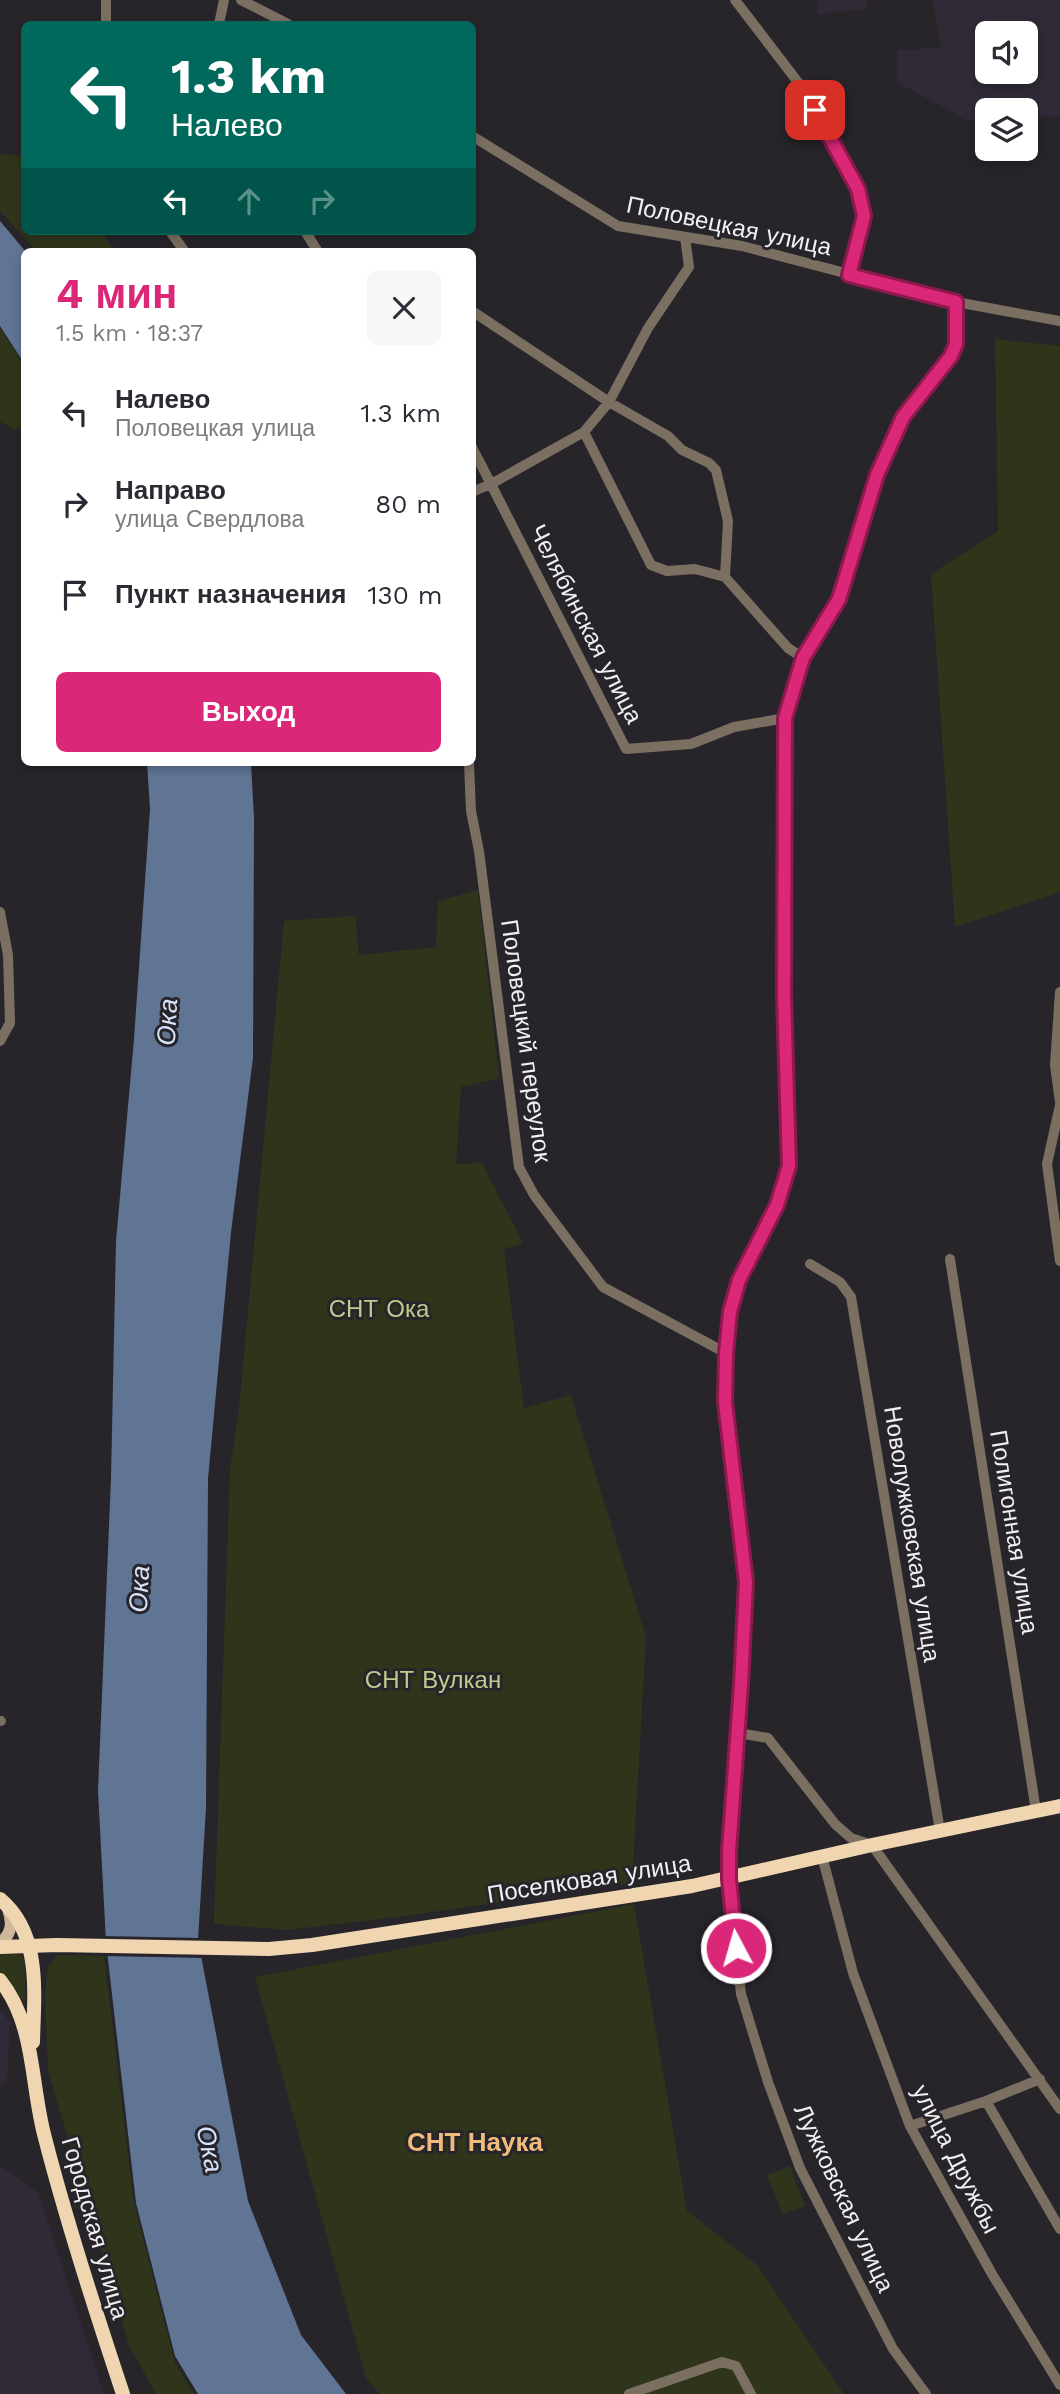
<!DOCTYPE html>
<html lang="ru">
<head>
<meta charset="utf-8">
<style>
	body { margin:0; font-family:"Work Sans",sans-serif; background:#f7f7f7; color:#2b2b33; height:100vh; display:flex; flex-direction:column; font-size:26px; white-space:nowrap }
	* { box-sizing:border-box; margin:0 }
	p { font-size:23px; color:#7c7c81 }
	.icon { flex:none; width:38px; height:38px; fill:none; stroke:currentColor; stroke-width:2; stroke-linecap:round; stroke-linejoin:round }
	.map { position:relative; flex:1; overflow:hidden }
	.drawer { position:absolute; left:21px; top:248px; width:455px; height:518px; display:flex; flex-direction:column; background:#fff; border-radius:10px; box-shadow:0 4px 10px #0003 }
	.drawer>* { flex:none }
	.hud { position:absolute; left:21px; top:21px; width:455px; height:214px; border-radius:10px; box-shadow:0 4px 10px #0003; background:#00695c; color:#fff; overflow:hidden }
	.buttons { position:absolute; left:975px; top:21px; display:grid; gap:14px }
	.buttons a { display:grid; place-items:center; width:63px; height:63px; border-radius:10px; background:#fff; box-shadow:0 4px 10px #0003; font-size:35px }
	.pin { position:absolute; display:grid; place-items:center; width:60px; height:60px; color:#fff; margin:-30px; border-radius:14px; box-shadow:0 4px 10px #0006 }
	.me { position:absolute; width:77px; margin:-38px; rotate:354deg; stroke-linejoin:round; filter:drop-shadow(0 0 5px #0008) }
	.turn { display:flex; align-items:center; gap:24px; height:147px; padding:0 35px; font-size:32px }
	.turn .icon { width:91px; height:91px; stroke-width:2.5 }
	.turn b { display:block; font-size:49px; line-height:60px }
	.lanes { display:flex; align-items:center; height:66px; padding:0 35px; background:#0003; justify-content:center; gap:35px; direction:ltr }
	.lanes .off { opacity:.35 }
	.round { display:grid; place-items:center; flex:none; width:74px; height:74px; border-radius:10px; background:#f7f7f7 }
	.head { display:flex; align-items:center; justify-content:space-between; height:119px; padding:0 35px }
	h1 { font-size:42px; font-weight:700; line-height:52px; color:#db2777 }
	.button { display:flex; gap:14px; margin-top:auto; padding:14px 35px }
	.button a { flex:1; height:80px; border-radius:10px; background:#db2777; color:#fff; font-size:28px; font-weight:700; line-height:80px; text-align:center }
	ul { padding:0; list-style:none }
	li { display:flex; align-items:center; gap:21px; height:91px; padding:0 35px }
	li div { flex:1 }
	li b { display:block; font-size:26px }
	li em { font-style:normal }
	.map>svg:first-child { display:block }
	.built { fill:#2f2a35; fill-rule:evenodd }
	.green { fill:#2f351a }
	.water { fill:#607494 }
	.pier { fill:#27252a }
	.lines { fill:none; stroke-linecap:round; stroke-linejoin:round }
	.minor { stroke:#7a6f61; stroke-width:10 }
	.major { stroke:#ceb89b; stroke-width:12 }
	.highway { stroke:#f0d5b1; stroke-width:14 }
	.route-casing { stroke:#8e194d; stroke-width:18 }
	.route { stroke:#db2777; stroke-width:12 }
	.labels { text-anchor:middle; stroke-width:6; stroke-linejoin:round; paint-order:stroke }
	.street-label { font-size:24px; fill:#f1eff3; stroke:#27252a }
	.park-label { font-size:24px; fill:#bccc8d; stroke:#27252a }
	.water-label { font-size:26px; font-style:italic; fill:#d6e4fb; stroke:#27252a }
	.neighbourhood-label { font-size:26px; font-weight:bold; fill:#f1bb7d; stroke:#27252a }
</style>
</head>
<body>
<div class="map">
<svg width="1060" height="2394" viewBox="0 0 1060 2394">
	<rect width="100%" height="100%" fill="#27252a"/>
	<!-- built -->
	<path class="built" d="M 817,0 L 867,0 L 867,9 L 818,14 Z
		M 933,0 L 1060,0 L 1060,116 L 1026,118 L 1026,110 L 987,110 L 987,119 L 967,120 L 897,82 L 897,51 L 941,47 ZM 1026,33 L 1026,72 L 987,72 L 987,33 Z
		M 0,2010 L 10,2022 L 7,2080 L 0,2087 Z
		M 0,2166 L 38,2192 L 104,2394 L 0,2394 Z"/>
	<!-- green -->
	<path class="green" d="M 0,154 L 24,156 L 24,231 L 101,231 L 115,252 L 37,252 L 0,211 Z
		M 0,327 L 24,365 L 24,425 L 14,430 L 0,421 Z
		M 995,339 L 1060,346 L 1060,892 L 955,927 L 931,574 L 998,531 Z
		M 478,890 L 499,1078 L 461,1087 L 456,1164 L 482,1163 L 523,1243 L 504,1249 L 524,1408 L 571,1395 L 646,1637 L 632,1883 L 412,1915 L 287,1930 L 214,1924 L 230,1470 L 239,1409 L 284,921 L 355,916 L 359,955 L 436,947 L 438,901 Z
		M 634,1904 L 687,2211 L 757,2265 L 844,2394 L 380,2394 L 366,2378 L 255,1977 Z
		M 0,1952 L 18,1954 L 24,1959 L 26,1999 L 24,2002 L 0,1972 Z
		M 58,1955 L 104,1956 L 134,2204 L 175,2363 L 194,2394 L 156,2394 L 129,2345 L 48,2071 L 45,1993 L 48,1967 Z
		M 790,2166 L 805,2206 L 783,2214 L 767,2175 Z"/>
	<!-- water -->
	<path class="water" d="M 0,221 L 26,252 L 24,363 L 0,326 Z
		M 147,763 L 251,763 L 254,819 L 253,1058 L 231,1232 L 208,1479 L 206,1808 L 198,1940 L 248,2201 L 301,2335 L 346,2394 L 198,2394 L 175,2356 L 136,2203 L 106,1942 L 98,1791 L 111,1478 L 116,1241 L 134,1039 L 150,809 Z"/>
	<!-- pier -->
	<path class="pier" d="M 102,1936 L 201,1938 L 205,1958 L 104,1956 Z"/>
	<g class="lines">
		<!-- minor -->
		<path class="minor" d="M 241,0 L 288,24
			M 735,0 L 804,90 L 858,189 L 864,216 L 849,275
			M 106,24 L 106,0
			M 219,24 L 224,0
			M 472,136 L 618,226 L 742,246 L 956,302 L 1060,321
			M 170,231 L 185,252
			M 305,231 L 318,252
			M 472,311 L 609,402 L 668,436 L 682,450 L 709,463 L 716,470 L 728,521 L 725,577
			M 584,432 L 651,565 L 667,571 L 695,569 L 725,577 L 788,648 L 803,658
			M 472,447 L 626,749 L 691,744 L 734,727 L 785,718
			M 472,492 L 491,484 L 584,432 L 609,402 L 648,328 L 689,267 L 685,237
			M 469,763 L 471,811 L 479,851 L 519,1167 L 534,1195 L 603,1287 L 726,1353
			M 0,912 L 8,955 L 10,1023 L 0,1041
			M 1060,992 L 1055,1065 L 1060,1102
			M 1060,1105 L 1047,1164 L 1060,1261
			M 950,1259 L 1036,1811
			M 810,1264 L 840,1282 L 851,1297 L 940,1831
			M 0,1721 L 1,1721
			M 738,1733 L 768,1738 L 835,1824 L 851,1838 L 872,1845 L 1060,2109
			M 822,1856 L 853,1973 L 910,2126 L 992,2274 L 1060,2385
			M 986,2101 L 1060,2229
			M 910,2126 L 986,2101 L 1040,2079
			M 629,2394 L 722,2362 L 736,2366 L 751,2394
			M 926,2394 L 893,2349 L 800,2168 L 768,2082 L 741,1994 L 729,1879 L 729,1851 L 741,1685 L 746,1582 L 725,1402 L 726,1353 L 730,1312 L 739,1280 L 777,1205 L 788,1166 L 784,995 L 785,718 L 803,658 L 839,599 L 877,475 L 903,417 L 951,356 L 956,344 L 956,302"/>
		<!-- major -->
		<path class="major" d="M 0,1943 C 12,1934 13,1923 8,1909"/>
		<!-- highway -->
		<path class="highway" d="M 0,1899 C 42,1934 34,1994 33,2042
			M 0,1947 L 57,1945 L 269,1949 L 312,1945 L 692,1886 L 872,1845 L 1060,1806
			M 0,1980 C 36,2025 30,2083 45,2138 C 67,2224 95,2310 123,2394"/>
	</g>
	<g class="lines">
		<defs>
			<path id="route" d="M 736,1948 L 729,1879 L 729,1851 L 741,1685 L 746,1582 L 725,1402 L 726,1353 L 730,1312 L 739,1280 L 777,1205 L 789,1166 L 784,995 L 785,718 L 803,658 L 839,599 L 877,475 L 903,417 L 951,356 L 956,344 L 956,302 L 849,275 L 864,216 L 858,189 L 815,110"/>
		</defs>
		<!-- route casing -->
		<use href="#route" class="route-casing"/>
		<!-- route -->
		<use href="#route" class="route"/>
	</g>
	<g class="labels">
		<!-- street labels -->
		<g class="street-label">
			<text transform="translate(729 226) rotate(12)" y="8">Половецкая улица</text>
			<text transform="translate(586 624) rotate(63)" y="8">Челябинская улица</text>
			<text transform="translate(526 1041) rotate(82)" y="8">Половецкий переулок</text>
			<text transform="translate(1014 1532) rotate(81)" y="8">Полигонная улица</text>
			<text transform="translate(912 1534) rotate(81)" y="8">Новолужковская улица</text>
			<text transform="translate(589 1879) rotate(-9)" y="8">Поселковая улица</text>
			<text transform="translate(956 2159) rotate(63)" y="8">улица Дружбы</text>
			<text transform="translate(844 2198) rotate(65)" y="8">Лужковская улица</text>
			<text transform="translate(95 2228) rotate(74)" y="8">Городская улица</text>
		</g>
		<!-- park labels -->
		<g class="park-label">
			<text x="379" y="1317">СНТ Ока</text>
			<text x="433" y="1688">СНТ Вулкан</text>
		</g>
		<!-- water labels -->
		<g class="water-label">
			<text transform="translate(167 1022) rotate(-87)" y="9">Ока</text>
			<text transform="translate(139 1589) rotate(-87)" y="9">Ока</text>
			<text transform="translate(210 2149) rotate(78)" y="9">Ока</text>
		</g>
		<!-- neighbourhood labels -->
		<g class="neighbourhood-label">
			<text x="475" y="2151">СНТ Наука</text>
		</g>
	</g>
</svg>
<div class="buttons">
<a><svg class="icon" aria-label="sound" viewBox="0 0 24 24"><path d="M4 9h4l5-4v14l-5-4H4zM17 9q2 3 0 6"/></svg></a>
<a><svg class="icon" aria-label="layers" viewBox="0 0 24 24"><path d="M12 4l9 5-9 5-9-5zM3 14l9 5 9-5"/></svg></a>
</div>
<div class="pin" style="left:815px;top:110px;background:#d93025"><svg class="icon" aria-label="arrive" viewBox="0 0 24 24"><path d="M6 21V4h12l-3 4 3 4H6"/></svg></div>
<svg class="me" style="left:736px;top:1948px" viewBox="-20 -20 40 40"><circle r="17" fill="#db2777" stroke="#fff" stroke-width="3"/><path d="M0-11L8 9 0 5-8 9z" fill="#fff"/></svg>
<div class="hud">
<div class="turn"><svg class="icon" aria-label="left" viewBox="0 0 24 24"><path d="M17 20v-9H6M10 6l-5 5 5 5"/></svg><div><b>1.3 km</b>Налево</div></div>
<div class="lanes"><svg class="icon" aria-label="left" viewBox="0 0 24 24"><path d="M17 20v-9H6M10 6l-5 5 5 5"/></svg><svg class="icon off" aria-label="ahead" viewBox="0 0 24 24"><path d="M12 20V5M6 11l6-6 6 6"/></svg><svg class="icon off" aria-label="right" viewBox="0 0 24 24"><path d="M7 20v-9h11M14 6l5 5-5 5"/></svg></div>
</div>
<section class="drawer">
<div class="head"><div><h1>4 мин</h1><p>1.5 km · 18:37</p></div><a class="round"><svg class="icon" aria-label="close" viewBox="0 0 24 24"><path d="M6 6l12 12M18 6L6 18"/></svg></a></div>
<ul>
<li><svg class="icon" aria-label="left" viewBox="0 0 24 24"><path d="M17 20v-9H6M10 6l-5 5 5 5"/></svg><div><b>Налево</b><p>Половецкая улица</p></div><em>1.3 km</em></li>
<li><svg class="icon" aria-label="right" viewBox="0 0 24 24"><path d="M7 20v-9h11M14 6l5 5-5 5"/></svg><div><b>Направо</b><p>улица Свердлова</p></div><em>80 m</em></li>
<li><svg class="icon" aria-label="arrive" viewBox="0 0 24 24"><path d="M6 21V4h12l-3 4 3 4H6"/></svg><div><b>Пункт назначения</b></div><em>130 m</em></li>
</ul>
<div class="button"><a>Выход</a></div>
</section>
</div>
</body>
</html>
